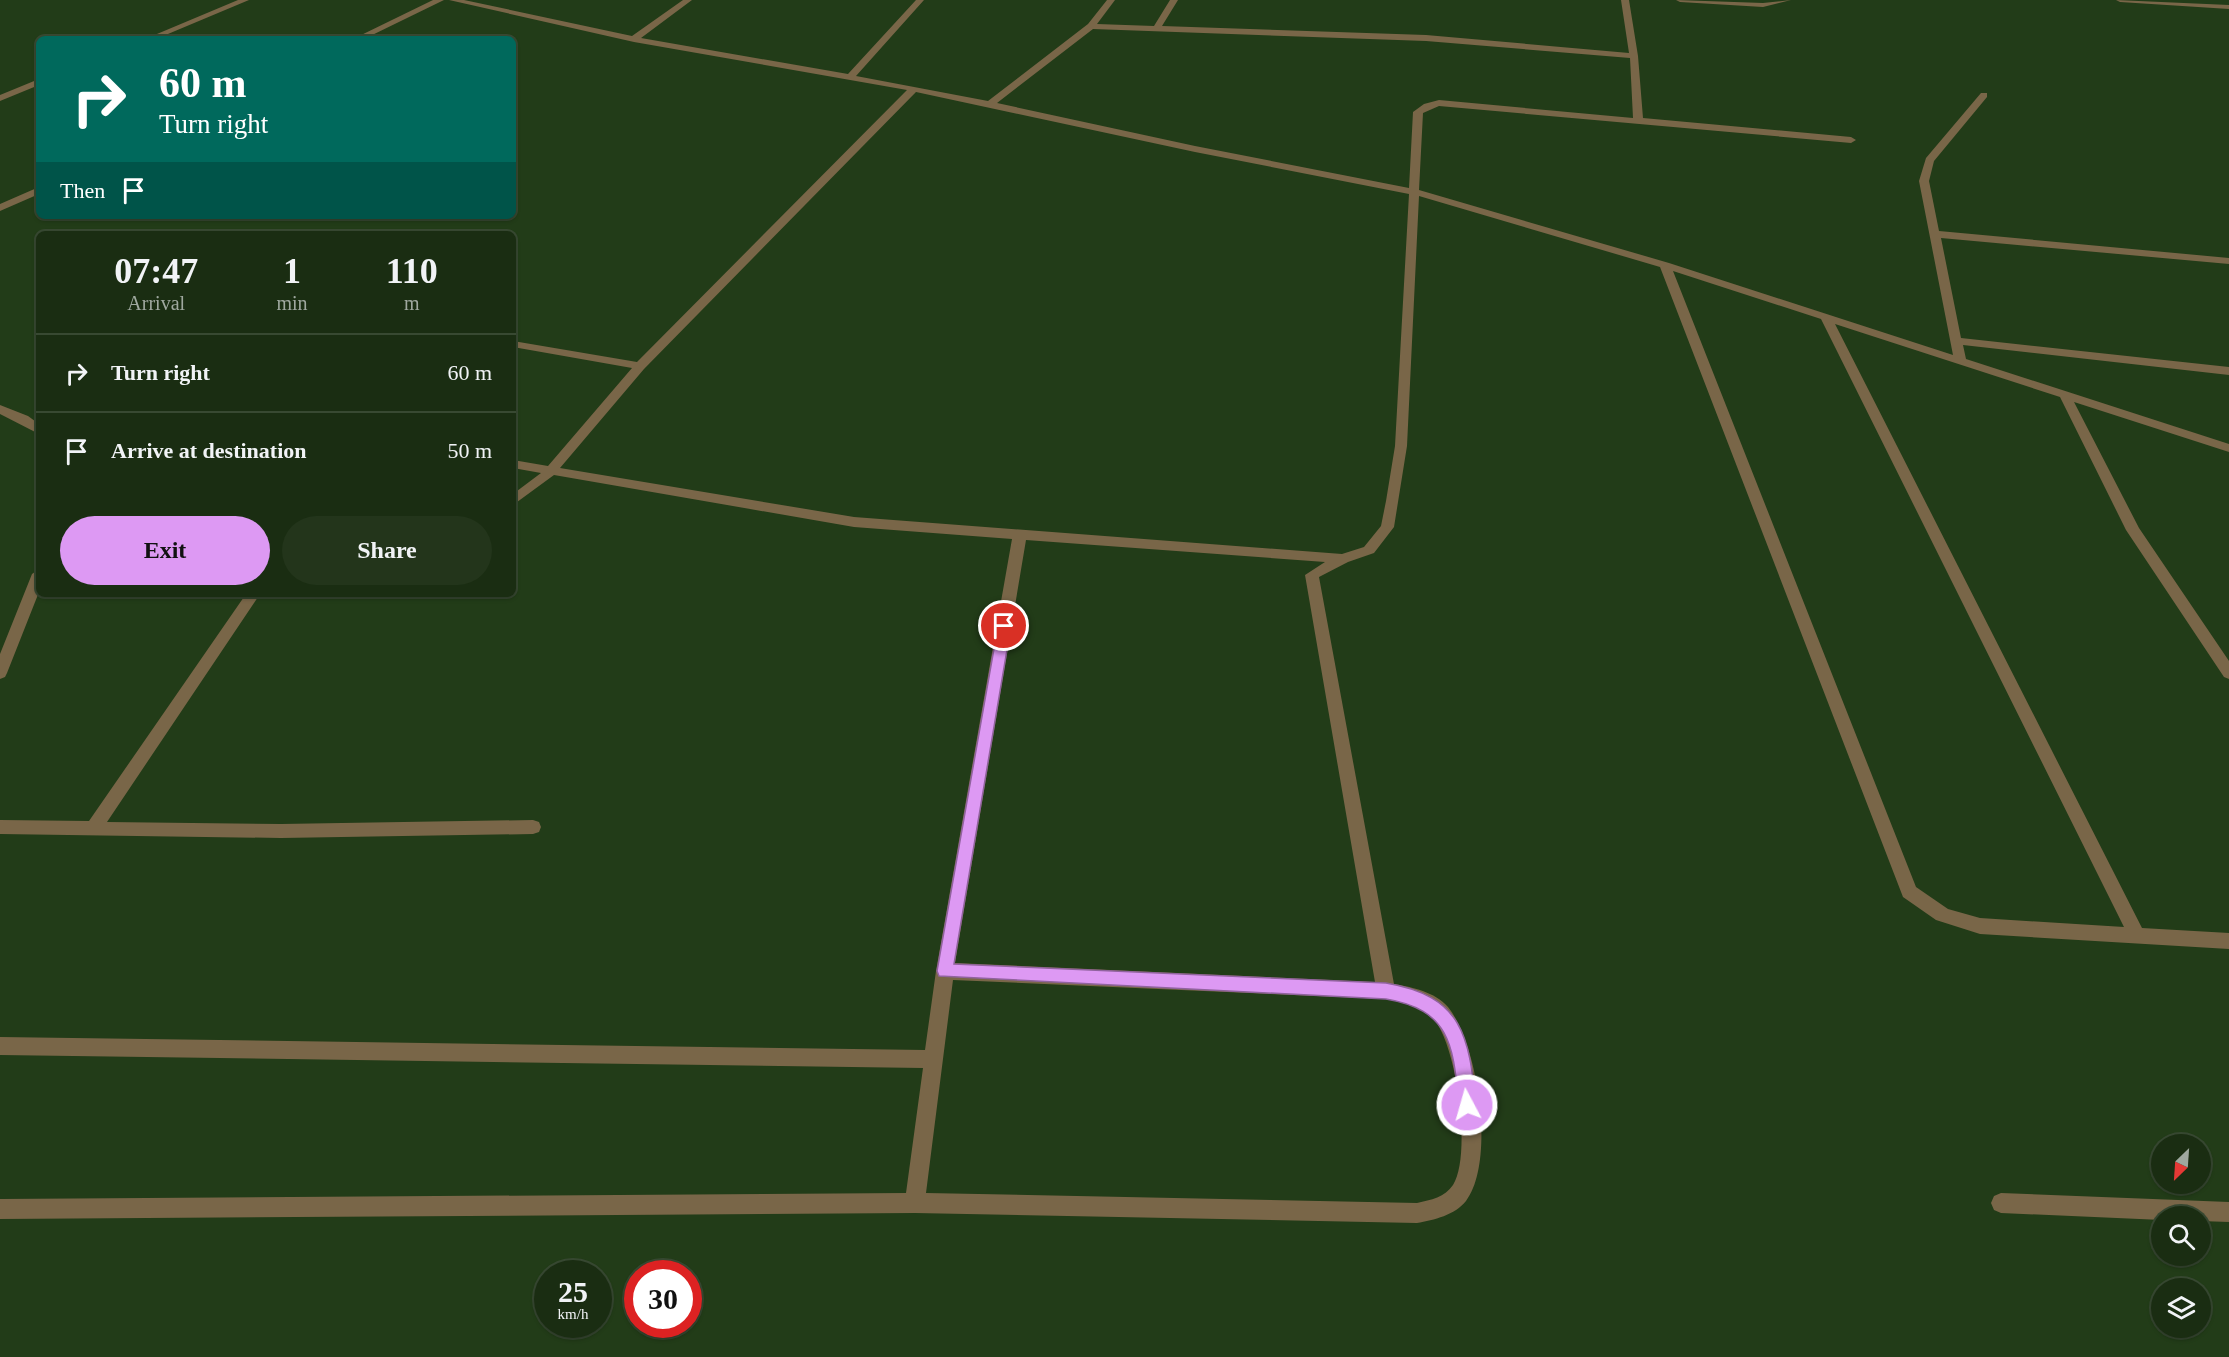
<!DOCTYPE html>
<html lang="en">
<head>
<meta charset="utf-8">
<style>
	body { margin:0; font-family:Georgia,serif; background:#23351b; color:#f1f3f6; height:100vh; display:flex; flex-direction:column; font-size:22px; white-space:nowrap }
	* { box-sizing:border-box; margin:0 }
	p { font-size:20px; color:#9fa89f }
	.icon { flex:none; width:33px; height:33px; fill:none; stroke:currentColor; stroke-width:2; stroke-linecap:round; stroke-linejoin:round }
	.map { position:relative; flex:1; overflow:hidden }
	.details { position:absolute; left:36px; top:231px; width:480px; height:366px; display:flex; flex-direction:column; background:#1a2d12; border-radius:9px; box-shadow:0 2px 4px #0004,0 0 0 2px #384932 }
	.details>* { flex:none }
	.guide { position:absolute; left:36px; top:36px; width:480px; height:183px; border-radius:9px; box-shadow:0 2px 4px #0004,0 0 0 2px #384932; background:#00695c; color:#fff; overflow:hidden }
	.needle { width:39px; rotate:205deg }
	.controls { position:absolute; left:2151px; top:1134px; display:grid; gap:12px }
	.controls a { display:grid; place-items:center; width:60px; height:60px; border-radius:50%; background:#1a2d12; box-shadow:0 2px 4px #0004,0 0 0 2px #384932; font-size:30px }
	.speed { position:absolute; left:534px; top:1260px; display:flex; gap:12px; font-size:30px; font-weight:700; text-align:center }
	.speed>* { display:grid; place-content:center; width:78px; height:78px; border-radius:50%; background:#1a2d12; box-shadow:0 2px 4px #0004,0 0 0 2px #384932; line-height:1 }
	.speed small { font-size:15px; font-weight:400 }
	.speed .limit { border:9px solid #d22; background:#fff; color:#111 }
	.pin { position:absolute; display:grid; place-items:center; width:51px; height:51px; color:#fff; margin:-26px; border:3px solid #fff; border-radius:50%; box-shadow:0 2px 6px #0007 }
	.me { position:absolute; width:66px; margin:-33px; rotate:354deg; stroke-linejoin:round; filter:drop-shadow(0 0 4px #0008) }
	.turn { display:flex; align-items:center; gap:21px; height:126px; padding:0 24px; font-size:27px }
	.turn .icon { width:78px; height:78px; stroke-width:2.5 }
	.turn b { display:block; font-size:42px; line-height:51px }
	.then { display:flex; align-items:center; height:57px; padding:0 24px; background:#0003; gap:12px; font-size:22px }
	.eta { display:flex; justify-content:space-evenly; align-items:center; height:102px; text-align:center }
	.eta b { font-size:36px; font-weight:700; line-height:42px }
	.primary-button { display:flex; gap:12px; margin-top:auto; padding:12px 24px }
	.primary-button a { flex:1; height:69px; border-radius:36px; background:#dd99f3; color:#111; font-size:24px; font-weight:700; line-height:69px; text-align:center }
	.primary-button a+a { background:#23351b; color:#f1f3f6 }
	ul { padding:0; list-style:none }
	li { display:flex; align-items:center; gap:18px; height:78px; padding:0 24px; border-top:2px solid #384932 }
	li div { flex:1 }
	li b { display:block; font-size:22px }
	li em { font-style:normal }
	.map>svg:first-child { display:block }
	.lines { fill:none; stroke-linecap:round; stroke-linejoin:round }
	.minor { fill:#796648; fill-rule:evenodd }
	.route { fill:#dd99f3; stroke:#90639e; stroke-width:1.5 }
</style>
</head>
<body>
<div class="map">
<svg width="2229" height="1357" viewBox="0 0 2229 1357">
	<rect width="100%" height="100%" fill="#223c18"/>
	<g class="lines">
		<!-- minor -->
		<path class="minor" d="M 238,0 L 249,0 L 156,39 L 145,39 Z
			M 433,0 L 444,0 L 364,39 L 353,39 Z
			M 449,0 L 464,0 L 632,36 L 683,0 L 692,0 L 641,38 L 848,74 L 916,0 L 924,0 L 856,76 L 988,101 L 1088,24 L 1107,0 L 1115,0 L 1097,24 L 1154,26 L 1170,0 L 1178,0 L 1162,26 L 1426,35 L 1629,53 L 1621,0 L 1629,0 L 1638,56 L 1643,118 L 1851,137 L 1856,140 L 1851,143 L 1439,106 L 1423,113 L 1419,190 L 1669,263 L 1953,355 L 1919,181 L 1926,158 L 1981,93 L 1987,93 L 1987,97 L 1934,161 L 1929,181 L 1939,231 L 2229,258 L 2229,264 L 1941,238 L 1961,338 L 2229,367 L 2229,375 L 1963,345 L 1966,359 L 2229,444 L 2229,452 L 2074,402 L 2139,528 L 2229,661 L 2229,679 L 2224,677 L 2126,530 L 2060,397 L 1835,324 L 2142,928 L 2229,933 L 2229,949 L 1980,934 L 1936,920 L 1903,897 L 1660,267 L 1419,196 L 1407,446 L 1394,527 L 1374,553 L 1348,562 L 1319,577 L 1394,984 C 1412,987 1435,992 1448,1007 C 1478,1044 1496,1161 1466,1201 C 1455,1215 1434,1220 1417,1223 L 915,1213 L 0,1219 L 0,1199 L 906,1193 L 923,1068 L 0,1055 L 0,1037 L 925,1050 L 936,971 L 1012,539 L 854,527 L 554,475 L 513,505 L 513,494 L 541,473 L 513,468 L 513,460 L 548,466 L 632,368 L 513,347 L 513,341 L 637,362 L 907,90 L 634,42 ZM 1093,29 L 1426,41 L 1630,58 L 1633,118 L 1439,100 L 1424,104 L 1413,112 L 1409,188 L 1195,146 L 997,103 ZM 916,92 L 1195,152 L 1409,194 L 1395,446 L 1386,501 L 1381,526 L 1364,547 L 1342,554 L 854,517 L 560,468 L 644,369 ZM 1673,271 L 1821,319 L 2124,927 L 1980,918 L 1948,909 L 1916,887 ZM 1026,540 L 1325,562 L 1305,575 L 1375,982 L 955,963 ZM 953,980 L 1386,999 C 1403,1002 1420,1004 1432,1017 C 1457,1042 1472,1156 1453,1185 C 1445,1197 1431,1200 1417,1203 L 926,1193 Z
			M 1676,0 L 1763,3 L 1791,0 L 1763,7 L 1680,2 Z
			M 2116,0 L 2229,5 L 2229,9 L 2120,2 Z
			M 39,79 L 39,85 L 0,101 L 0,95 Z
			M 39,187 L 39,194 L 0,211 L 0,204 Z
			M 0,405 L 28,416 L 39,424 L 39,434 L 0,414 Z
			M 39,569 L 39,592 L 7,673 L 5,677 L 0,679 L 0,654 L 32,574 Z
			M 246,594 L 260,594 L 107,822 L 281,824 L 533,820 L 539,822 L 541,827 L 539,832 L 533,834 L 281,838 L 0,834 L 0,820 L 89,821 Z
			M 2001,1193 L 2229,1202 L 2229,1222 L 2200,1221 L 2200,1216 L 2162,1216 L 2162,1220 L 2001,1213 L 1994,1210 L 1991,1203 L 1994,1196 Z"/>
	</g>
	<!-- route -->
	<path class="route" d="M 1004,621 L 1011,626 L 954,964 L 1386,983 C 1463,996 1469,1036 1476,1105 L 1474,1111 L 1467,1114 L 1461,1111 L 1459,1105 C 1453,1048 1452,1010 1386,999 L 939,976 L 937,971 L 998,626 Z"/>
</svg>
<div class="controls">
<a><svg class="needle" viewBox="-14 -14 28 28"><path d="M0-13l5 13h-10z" fill="#e53935"/><path d="M0 13l5-13h-10z" fill="#9fa89f"/></svg></a>
<a><svg class="icon" aria-label="search" viewBox="0 0 24 24"><circle cx="10" cy="10" r="6"/><path d="M15 15l6 6"/></svg></a>
<a><svg class="icon" aria-label="layers" viewBox="0 0 24 24"><path d="M12 4l9 5-9 5-9-5zM3 14l9 5 9-5"/></svg></a>
</div>
<div class="speed"><div>25<small>km/h</small></div><div class="limit">30</div></div>
<div class="pin" style="left:1004px;top:626px;background:#d93025"><svg class="icon" aria-label="arrive" viewBox="0 0 24 24"><path d="M6 21V4h12l-3 4 3 4H6"/></svg></div>
<svg class="me" style="left:1467px;top:1105px" viewBox="-20 -20 40 40"><circle r="17" fill="#dd99f3" stroke="#fff" stroke-width="3"/><path d="M0-11L8 9 0 5-8 9z" fill="#fff"/></svg>
<div class="guide">
<div class="turn"><svg class="icon" aria-label="right" viewBox="0 0 24 24"><path d="M7 20v-9h11M14 6l5 5-5 5"/></svg><div><b>60 m</b>Turn right</div></div>
<div class="then">Then<svg class="icon" aria-label="arrive" viewBox="0 0 24 24"><path d="M6 21V4h12l-3 4 3 4H6"/></svg></div>
</div>
<section class="details">
<div class="eta">
<div><b>07:47</b><p>Arrival</p></div>
<div><b>1</b><p>min</p></div>
<div><b>110</b><p>m</p></div>
</div>
<ul>
<li><svg class="icon" aria-label="right" viewBox="0 0 24 24"><path d="M7 20v-9h11M14 6l5 5-5 5"/></svg><div><b>Turn right</b></div><em>60 m</em></li>
<li><svg class="icon" aria-label="arrive" viewBox="0 0 24 24"><path d="M6 21V4h12l-3 4 3 4H6"/></svg><div><b>Arrive at destination</b></div><em>50 m</em></li>
</ul>
<div class="primary-button"><a>Exit</a><a>Share</a></div>
</section>
</div>
</body>
</html>
